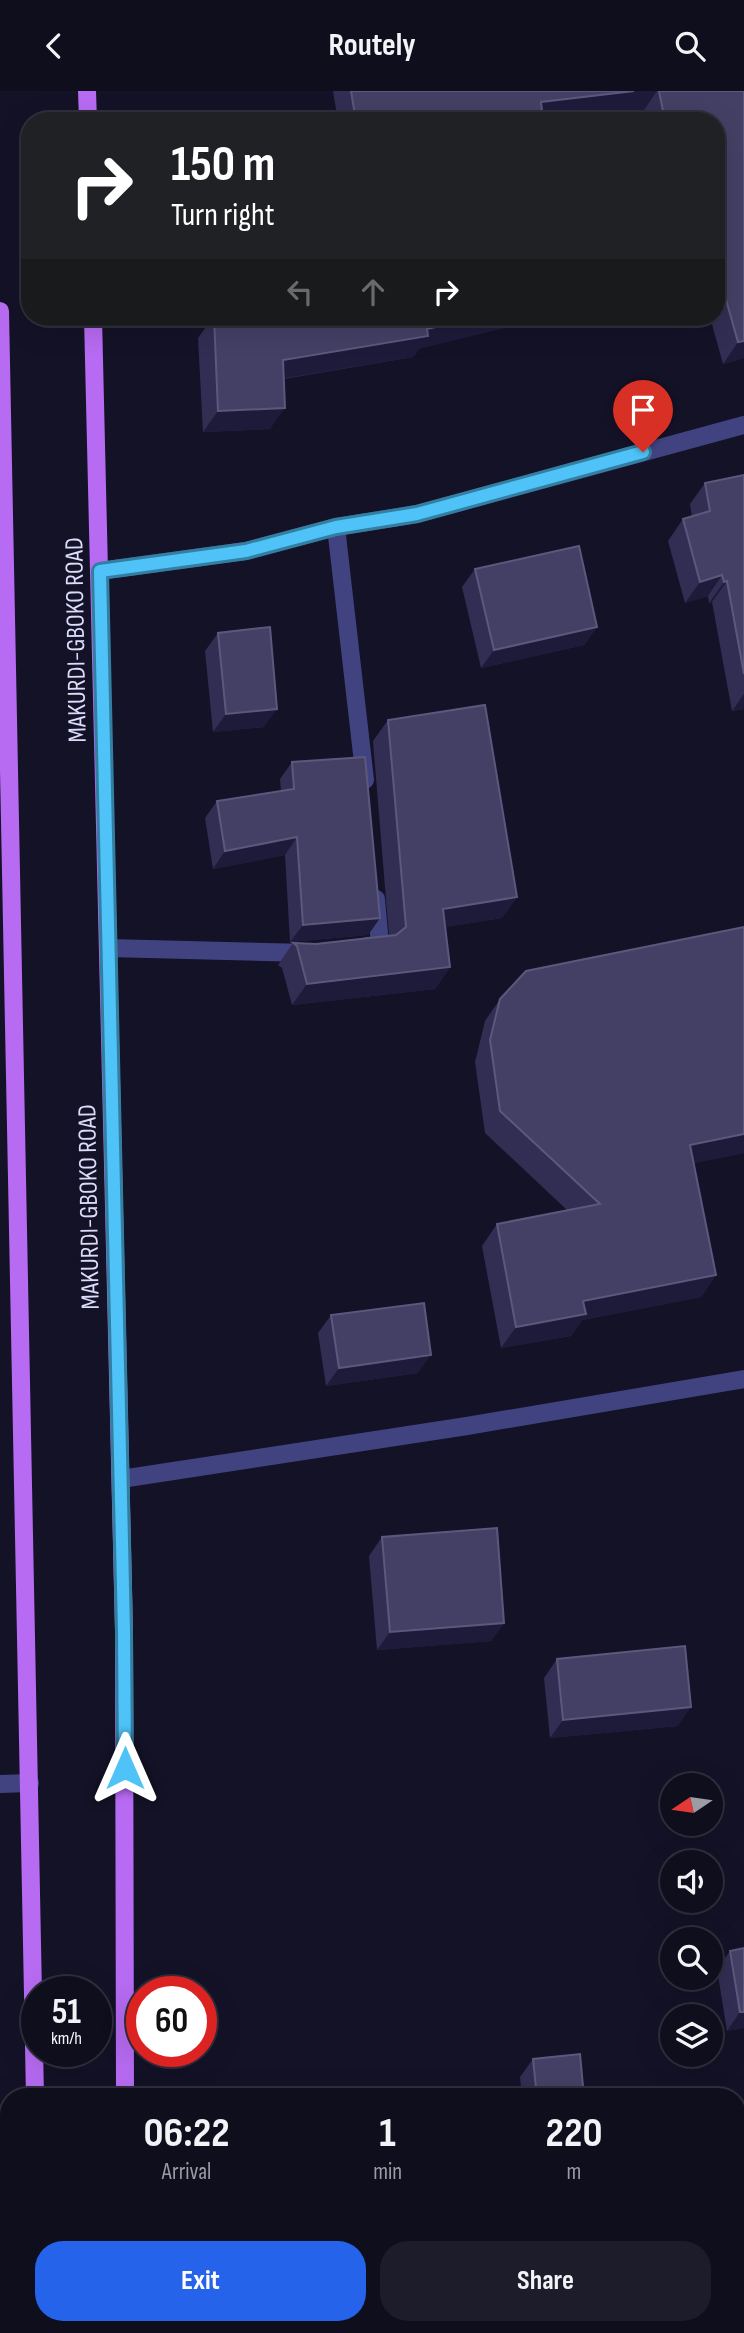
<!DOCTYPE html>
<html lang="en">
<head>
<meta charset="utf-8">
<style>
	body { margin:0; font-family:"Sofia Sans Condensed",sans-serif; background:#1d1c2a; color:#f1f3f6; height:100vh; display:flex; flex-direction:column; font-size:26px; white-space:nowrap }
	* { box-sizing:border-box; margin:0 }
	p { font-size:23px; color:#9b9ca4 }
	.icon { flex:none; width:38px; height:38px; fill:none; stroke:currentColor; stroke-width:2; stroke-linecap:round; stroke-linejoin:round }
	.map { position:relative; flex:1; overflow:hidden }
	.sheet { position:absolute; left:0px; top:1997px; width:746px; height:247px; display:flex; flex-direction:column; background:#0f0e1d; border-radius:28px 28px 0 0; box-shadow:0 7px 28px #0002,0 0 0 2px #2f2e3b }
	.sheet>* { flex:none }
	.guide { position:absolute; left:21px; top:21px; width:704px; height:214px; border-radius:28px; box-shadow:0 7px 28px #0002,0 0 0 2px #2f2e3b; background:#202124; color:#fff; overflow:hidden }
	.needle { width:46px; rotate:257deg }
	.buttons { position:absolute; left:660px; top:1682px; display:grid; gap:14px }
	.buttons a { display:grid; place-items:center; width:63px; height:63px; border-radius:50%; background:#0f0e1d; box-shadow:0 7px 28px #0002,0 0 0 2px #2f2e3b; font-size:35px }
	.speed { position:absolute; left:21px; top:1885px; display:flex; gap:14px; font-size:35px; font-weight:700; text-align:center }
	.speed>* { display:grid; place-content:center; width:91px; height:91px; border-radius:50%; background:#0f0e1d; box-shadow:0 7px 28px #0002,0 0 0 2px #2f2e3b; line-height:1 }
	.speed small { font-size:18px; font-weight:400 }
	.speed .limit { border:10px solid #d22; background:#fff; color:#111 }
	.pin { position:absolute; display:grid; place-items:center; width:60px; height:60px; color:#fff; margin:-72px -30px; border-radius:50% 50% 50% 0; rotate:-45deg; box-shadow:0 0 7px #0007 }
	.pin .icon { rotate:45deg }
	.me { position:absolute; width:77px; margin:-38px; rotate:0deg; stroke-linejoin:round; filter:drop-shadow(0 0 5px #0008) }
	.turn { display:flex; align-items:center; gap:24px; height:147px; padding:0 35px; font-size:32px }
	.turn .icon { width:91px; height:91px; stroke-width:2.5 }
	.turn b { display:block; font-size:49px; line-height:60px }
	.lanes { display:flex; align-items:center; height:66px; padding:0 35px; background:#0003; justify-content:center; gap:35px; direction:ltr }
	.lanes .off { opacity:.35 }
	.eta { display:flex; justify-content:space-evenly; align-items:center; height:119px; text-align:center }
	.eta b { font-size:42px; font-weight:700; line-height:49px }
	.action { display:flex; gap:14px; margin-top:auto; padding:14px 35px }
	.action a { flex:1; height:80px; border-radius:28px; background:#2563eb; color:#fff; font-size:28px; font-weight:700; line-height:80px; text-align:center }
	.action a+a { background:#1d1c2a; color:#f1f3f6 }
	header { display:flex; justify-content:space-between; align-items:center; height:91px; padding:0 35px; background:#0f0e1d; font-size:32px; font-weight:700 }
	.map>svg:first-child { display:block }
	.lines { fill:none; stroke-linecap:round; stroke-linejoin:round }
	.lane { stroke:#414381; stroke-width:18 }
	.street { stroke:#414381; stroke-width:18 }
	.primary { stroke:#b76bf2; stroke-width:18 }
	.wall { fill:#322d53 }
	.shaded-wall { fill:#1e1a3a }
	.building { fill:#444065; stroke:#5c587d; stroke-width:2 }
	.route-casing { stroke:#337fa1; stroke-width:18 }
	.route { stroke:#4fc3f7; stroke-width:12 }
	.labels { text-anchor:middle; stroke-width:7; stroke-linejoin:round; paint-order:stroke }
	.street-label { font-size:26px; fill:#dcdbfc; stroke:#141227 }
</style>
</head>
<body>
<header><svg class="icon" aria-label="back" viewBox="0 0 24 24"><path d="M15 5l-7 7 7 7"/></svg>Routely<svg class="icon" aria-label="search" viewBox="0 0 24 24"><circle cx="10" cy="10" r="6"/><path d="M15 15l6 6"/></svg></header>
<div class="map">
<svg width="744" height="2242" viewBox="0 0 744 2242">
	<rect width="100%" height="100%" fill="#141227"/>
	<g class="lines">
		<!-- lane -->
		<path class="lane" d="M 336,436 L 365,689
			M 367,855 L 380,854 L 376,808
			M 108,857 L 308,862
			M 0,1693 L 30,1692"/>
		<!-- street -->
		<path class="street" d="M 99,480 L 246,460 L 336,436 L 417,423 L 744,334
			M 121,1388 L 467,1335 L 744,1288
			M 720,2242 L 744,2236"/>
		<!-- primary -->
		<path class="primary" d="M 87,0 L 88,30
			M 0,220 L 35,2006
			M 93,226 L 124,1540 L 125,2006
			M 38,2235 L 38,2242
			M 126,2235 L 126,2242"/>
	</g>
	<!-- wall -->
	<path class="wall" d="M 333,0 L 744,0 L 744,267 L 723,273 L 710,226 L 716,226 L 716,30 L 646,30 L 644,19 L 550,30 L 338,30 Z
		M 213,226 L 419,258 L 413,266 L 284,288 L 270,338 L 203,341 L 198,247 Z
		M 744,384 L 744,618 L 732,620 L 712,511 L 709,512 L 708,505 L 685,512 L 668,450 L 683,428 L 692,426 L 690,413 L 705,392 Z
		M 475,478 L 597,536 L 584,554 L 481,577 L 462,496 Z
		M 218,542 L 264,636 L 213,641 L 205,560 Z
		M 388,629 L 517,806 L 502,827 L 445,836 L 450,876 L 435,898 L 292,914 L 282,877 L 278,874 L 293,852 L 316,853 L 389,845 L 373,650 Z
		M 292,671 L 380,827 L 368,844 L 290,851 L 285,764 L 213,778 L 205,727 L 217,710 L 281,700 L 280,688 Z
		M 744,836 L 744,1062 L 694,1072 L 716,1184 L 701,1206 L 582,1229 L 571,1245 L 501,1257 L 482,1155 L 497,1133 L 568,1120 L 485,1042 L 475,971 L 485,930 L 500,908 Z
		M 331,1224 L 418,1282 L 326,1295 L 318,1242 Z
		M 382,1446 L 504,1532 L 491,1550 L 377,1559 L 369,1465 Z
		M 557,1568 L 678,1635 L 550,1647 L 544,1587 Z
		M 730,1860 L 744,1937 L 727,1940 L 717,1878 Z
		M 533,1968 L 584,2006 L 522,2006 L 520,1986 Z
		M 291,2235 L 359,2235 L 354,2242 L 292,2242 Z"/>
	<!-- shaded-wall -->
	<path class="shaded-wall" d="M 634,0 L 657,0 L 644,19 L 550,30 L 527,30 L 541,11 Z
		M 477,226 L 550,226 L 419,258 L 413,266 L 268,290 L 283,269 L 427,238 Z
		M 744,250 L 744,267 L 723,273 L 738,251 Z
		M 285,317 L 270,338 L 203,341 L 218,320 Z
		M 722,484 L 708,505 L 685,512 L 700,491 Z
		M 727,490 L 712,511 L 709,512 L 724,491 Z
		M 597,536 L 584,554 L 481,577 L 494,559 Z
		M 744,603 L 744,618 L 732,620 Z
		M 277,618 L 264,636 L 213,641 L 226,623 Z
		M 297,746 L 285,764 L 213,778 L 225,760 Z
		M 517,806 L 502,827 L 427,839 L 443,818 Z
		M 380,827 L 368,844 L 290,851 L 303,834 Z
		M 450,876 L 435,898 L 292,914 L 307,893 Z
		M 744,1043 L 744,1062 L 675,1076 L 690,1054 Z
		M 716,1184 L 701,1206 L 582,1229 L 571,1245 L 501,1257 L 516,1236 L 583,1210 Z
		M 431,1264 L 418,1282 L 326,1295 L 339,1277 Z
		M 504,1532 L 491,1550 L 377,1559 L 390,1541 Z
		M 691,1616 L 678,1635 L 550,1647 L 563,1629 Z
		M 740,1921 L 744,1921 L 744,1937 L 727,1940 Z
		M 355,2235 L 359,2235 L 354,2242 L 315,2242 Z"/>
	<!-- building -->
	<path class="building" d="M 351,0 L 634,0 L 541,11 L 543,28 L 527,30 L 356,30 Z
		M 659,0 L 744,0 L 744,250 L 738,251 L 716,173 L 716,30 L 665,30 Z
		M 214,226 L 477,226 L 427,238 L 428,245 L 283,269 L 285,317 L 218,320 Z
		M 744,384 L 744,583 L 727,490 L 724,491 L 722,484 L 700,491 L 683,428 L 710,420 L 705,392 Z
		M 579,455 L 597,536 L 494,559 L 475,478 Z
		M 270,536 L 277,618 L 226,623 L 218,542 Z
		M 485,614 L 517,806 L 443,818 L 450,876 L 307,893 L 297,855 L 293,852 L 316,853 L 396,844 L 406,836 L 388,629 Z
		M 365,666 L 380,827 L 303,834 L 297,746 L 225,760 L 217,710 L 294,698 L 292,671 Z
		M 744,836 L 744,1043 L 690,1054 L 716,1184 L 583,1210 L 586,1223 L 516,1236 L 497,1133 L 600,1113 L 500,1020 L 490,949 L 500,908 L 526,880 Z
		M 424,1212 L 431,1264 L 339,1277 L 331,1224 Z
		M 497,1437 L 504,1532 L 390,1541 L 382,1446 Z
		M 685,1555 L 691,1616 L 563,1629 L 557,1568 Z
		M 744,1857 L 744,1921 L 740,1921 L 730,1860 Z
		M 580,1963 L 584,2006 L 537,2006 L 533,1968 Z
		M 300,2235 L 355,2235 L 315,2242 L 301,2242 Z"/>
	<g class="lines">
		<defs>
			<path id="route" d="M 125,1677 L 124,1540 L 100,480 L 246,460 L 336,436 L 417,423 L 643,361"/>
		</defs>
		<!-- route casing -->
		<use href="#route" class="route-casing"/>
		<!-- route -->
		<use href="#route" class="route"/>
	</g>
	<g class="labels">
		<!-- street labels -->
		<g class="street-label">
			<text transform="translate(75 549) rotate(-91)" y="9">MAKURDI-GBOKO ROAD</text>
			<text transform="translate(88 1116) rotate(-91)" y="9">MAKURDI-GBOKO ROAD</text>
		</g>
	</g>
</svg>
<div class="buttons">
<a><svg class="needle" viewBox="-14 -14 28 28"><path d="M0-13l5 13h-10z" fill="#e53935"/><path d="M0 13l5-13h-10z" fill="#9b9ca4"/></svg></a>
<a><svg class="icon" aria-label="sound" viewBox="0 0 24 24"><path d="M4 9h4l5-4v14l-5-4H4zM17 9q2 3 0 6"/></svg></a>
<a><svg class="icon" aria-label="search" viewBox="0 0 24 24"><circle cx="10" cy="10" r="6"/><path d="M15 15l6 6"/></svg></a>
<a><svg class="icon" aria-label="layers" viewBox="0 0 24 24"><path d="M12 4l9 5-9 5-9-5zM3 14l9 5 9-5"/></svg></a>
</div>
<div class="speed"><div>51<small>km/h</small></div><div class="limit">60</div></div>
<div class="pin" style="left:643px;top:361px;background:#d93025"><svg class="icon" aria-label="arrive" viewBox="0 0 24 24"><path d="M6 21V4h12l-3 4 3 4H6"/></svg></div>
<svg class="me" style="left:125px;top:1677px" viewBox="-20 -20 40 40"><path d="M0-17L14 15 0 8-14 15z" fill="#4fc3f7" stroke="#fff" stroke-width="4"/></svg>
<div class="guide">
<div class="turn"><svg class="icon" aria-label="right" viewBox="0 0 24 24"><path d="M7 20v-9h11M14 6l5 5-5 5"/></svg><div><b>150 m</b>Turn right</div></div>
<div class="lanes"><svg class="icon off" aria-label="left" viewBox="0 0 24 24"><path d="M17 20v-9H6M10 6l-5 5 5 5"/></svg><svg class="icon off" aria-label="ahead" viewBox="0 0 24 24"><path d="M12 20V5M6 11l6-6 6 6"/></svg><svg class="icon" aria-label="right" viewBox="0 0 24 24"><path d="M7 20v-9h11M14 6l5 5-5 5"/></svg></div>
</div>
<section class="sheet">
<div class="eta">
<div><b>06:22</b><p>Arrival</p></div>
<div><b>1</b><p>min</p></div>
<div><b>220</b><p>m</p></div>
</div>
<div class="action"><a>Exit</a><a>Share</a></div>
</section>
</div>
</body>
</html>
